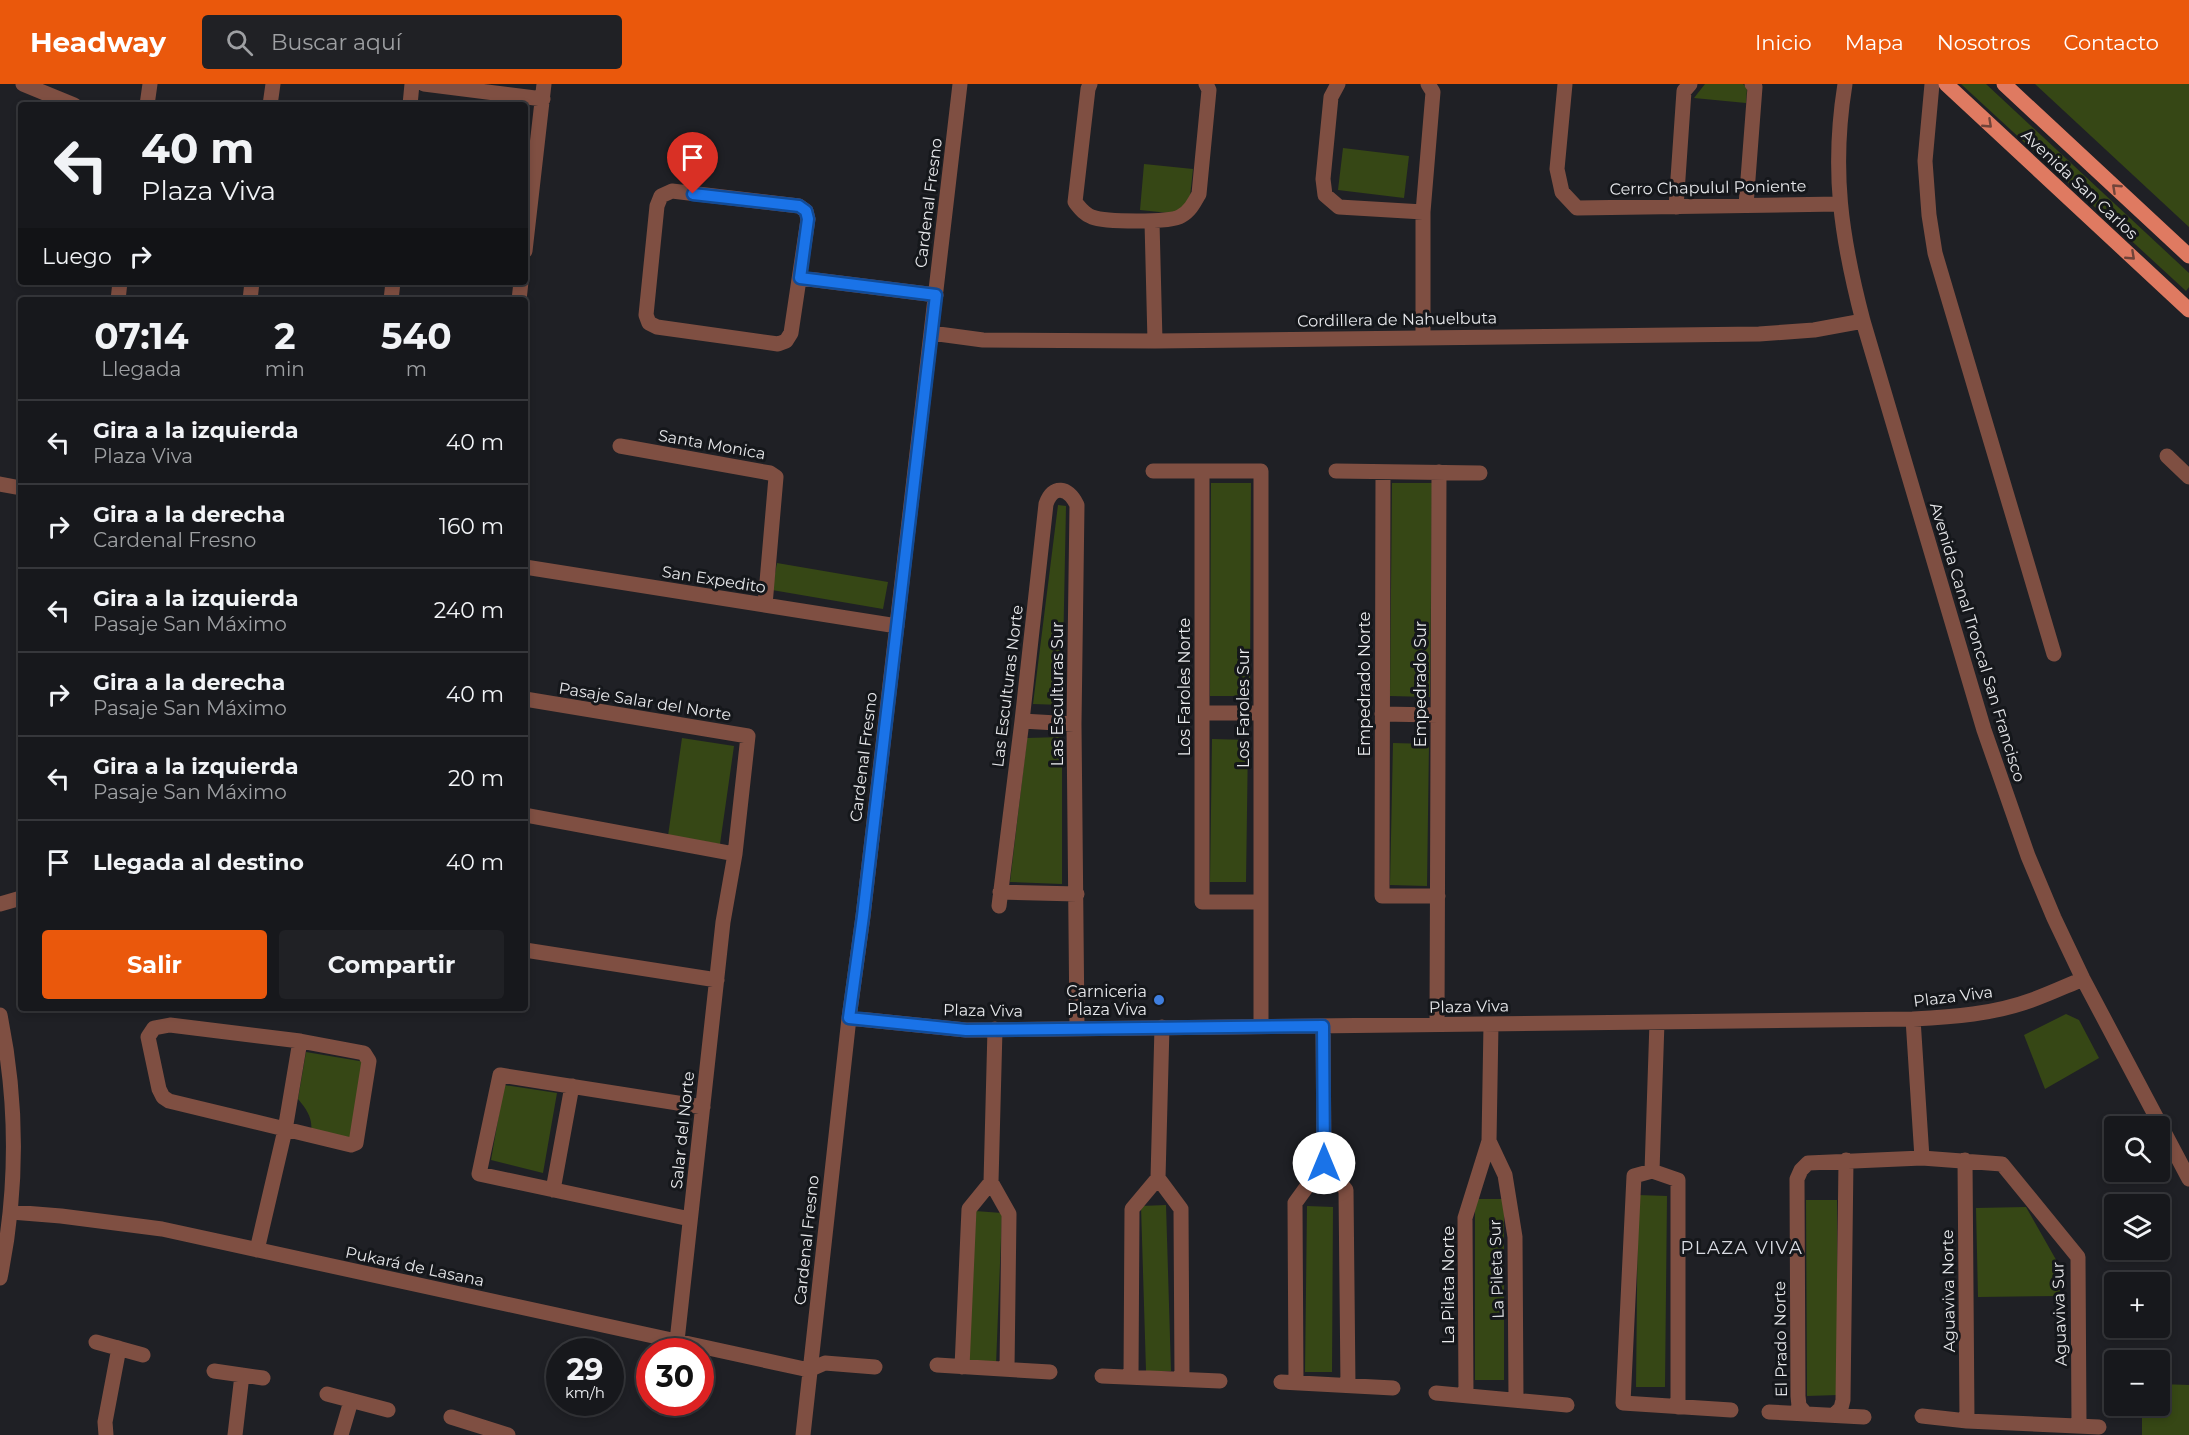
<!DOCTYPE html>
<html lang="es">
<head>
<meta charset="utf-8">
<style>
	body { margin:0; font-family:Montserrat,sans-serif; background:#202125; color:#f1f3f6; height:100vh; display:flex; flex-direction:column; font-size:22px; white-space:nowrap }
	* { box-sizing:border-box; margin:0 }
	p { font-size:20px; color:#9ea0a3 }
	.icon { flex:none; width:33px; height:33px; fill:none; stroke:currentColor; stroke-width:2; stroke-linecap:round; stroke-linejoin:round }
	.map { position:relative; flex:1; overflow:hidden }
	.side { position:absolute; left:18px; top:213px; width:510px; height:714px; display:flex; flex-direction:column; background:#17181c; border-radius:6px; box-shadow:0 3px 9px #0003,0 0 0 2px #36373b }
	.side>* { flex:none }
	.banner { position:absolute; left:18px; top:18px; width:510px; height:183px; border-radius:6px; box-shadow:0 3px 9px #0003,0 0 0 2px #36373b; background:#17181c; color:#f1f3f6; overflow:hidden }
	.buttons { position:absolute; left:2104px; top:1032px; display:grid; gap:12px }
	.buttons a { display:grid; place-items:center; width:66px; height:66px; border-radius:6px; background:#17181c; box-shadow:0 3px 9px #0003,0 0 0 2px #36373b; font-size:30px }
	.speed { position:absolute; left:546px; top:1254px; display:flex; gap:12px; font-size:30px; font-weight:700; text-align:center }
	.speed>* { display:grid; place-content:center; width:78px; height:78px; border-radius:50%; background:#17181c; box-shadow:0 3px 9px #0003,0 0 0 2px #36373b; line-height:1 }
	.speed small { font-size:15px; font-weight:400 }
	.speed .limit { border:9px solid #d22; background:#fff; color:#111 }
	.pin { position:absolute; display:grid; place-items:center; width:51px; height:51px; color:#fff; margin:-62px -26px; border-radius:50% 50% 50% 0; rotate:-45deg; box-shadow:0 0 6px #0007 }
	.pin .icon { rotate:45deg }
	.me { position:absolute; width:66px; margin:-33px; rotate:0deg; stroke-linejoin:round; filter:drop-shadow(0 0 4px #0008) }
	.turn { display:flex; align-items:center; gap:21px; height:126px; padding:0 24px; font-size:27px }
	.turn .icon { width:78px; height:78px; stroke-width:2.5 }
	.turn b { display:block; font-size:42px; line-height:51px }
	.then { display:flex; align-items:center; height:57px; padding:0 24px; background:#0003; gap:12px; font-size:22px }
	.eta { display:flex; justify-content:space-evenly; align-items:center; height:102px; text-align:center }
	.eta b { font-size:36px; font-weight:700; line-height:42px }
	.action { display:flex; gap:12px; margin-top:auto; padding:12px 24px }
	.action a { flex:1; height:69px; border-radius:6px; background:#ea580c; color:#fff; font-size:24px; font-weight:700; line-height:69px; text-align:center }
	.action a+a { background:#202125; color:#f1f3f6 }
	ul { padding:0; list-style:none }
	li { display:flex; align-items:center; gap:18px; height:84px; padding:0 24px; border-top:2px solid #36373b }
	li div { flex:1 }
	li b { display:block; font-size:22px }
	li em { font-style:normal }
	header { display:flex; align-items:center; gap:36px; box-sizing:border-box; height:84px; padding:0 30px; background:#ea580c; color:#fff }
	header strong { font-size:28px }
	nav { display:flex; gap:33px; margin-inline-start:auto; font-size:21px }
	.search { width:420px; height:54px; background:#202125; display:flex; align-items:center; gap:15px; box-sizing:border-box; padding:0 21px; border-radius:6px; color:#9ea0a3; font-size:22px }
	.map>svg:first-child { display:block }
	.grass { fill:#364715 }
	.lines { fill:none; stroke-linecap:round; stroke-linejoin:round }
	.minor { stroke:#7f4f42; stroke-width:15 }
	.major { stroke:#df7a61; stroke-width:15 }
	.oneway { stroke:#70443a }
	.route-casing { stroke:#114b97; stroke-width:15 }
	.route { stroke:#1a73e8; stroke-width:10 }
	.shop-dot { fill:#3f7fe0; stroke:#15171b; stroke-width:2 }
	.labels { text-anchor:middle; stroke-width:6; stroke-linejoin:round; paint-order:stroke }
	.street-label { font-size:16px; fill:#e7e8eb; stroke:#15171b }
	.poi-label { font-size:16px; fill:#e7e8eb; stroke:#15171b; text-anchor:end }
	.neighbourhood-label { font-size:18px; letter-spacing:1.5px; fill:#dadce3; stroke:#15171b }
</style>
</head>
<body>
<header>
<strong>Headway</strong>
<div class="search"><svg class="icon" aria-label="search" viewBox="0 0 24 24"><circle cx="10" cy="10" r="6"/><path d="M15 15l6 6"/></svg>Buscar aquí</div>
<nav><a>Inicio</a><a>Mapa</a><a>Nosotros</a><a>Contacto</a></nav>
</header>
<div class="map">
<svg width="2189" height="1351" viewBox="0 0 2189 1351">
	<rect width="100%" height="100%" fill="#1f2025"/>
	<!-- grass -->
	<path class="grass" d="M 1705,0 L 1743,0 L 1747,4 L 1746,19 L 1694,14 Z
		M 1961,0 L 1986,0 L 2189,189 L 2189,203 L 2186,207 Z
		M 2035,0 L 2189,0 L 2189,143 Z
		M 1343,64 L 1409,72 L 1404,114 L 1338,106 Z
		M 1144,80 L 1193,85 L 1188,131 L 1140,126 Z
		M 1211,399 L 1251,399 L 1250,612 L 1210,612 Z
		M 1392,399 L 1432,399 L 1430,613 L 1390,612 Z
		M 1058,421 L 1066,422 L 1062,621 L 1033,620 Z
		M 777,479 L 888,498 L 883,525 L 772,506 Z
		M 1062,653 L 1062,800 L 1010,798 L 1027,654 Z
		M 682,654 L 734,662 L 720,760 L 668,752 Z
		M 1212,655 L 1248,656 L 1246,798 L 1210,798 Z
		M 1393,659 L 1429,660 L 1427,802 L 1390,801 Z
		M 2066,930 L 2079,936 L 2099,974 L 2045,1005 L 2024,951 Z
		M 306,968 L 365,978 L 352,1055 L 311,1048 C 313,1034 307,1026 298,1015 Z
		M 504,1001 L 557,1009 L 543,1089 L 491,1076 Z
		M 1638,1111 L 1667,1112 L 1665,1303 L 1636,1303 Z
		M 1475,1115 L 1504,1115 L 1504,1296 L 1475,1296 Z
		M 1806,1116 L 1837,1116 L 1838,1311 L 1807,1312 Z
		M 1166,1121 L 1171,1287 L 1146,1287 L 1141,1122 Z
		M 1307,1122 L 1333,1123 L 1332,1288 L 1305,1288 Z
		M 2026,1123 L 2059,1181 L 2060,1212 L 1978,1213 L 1976,1124 Z
		M 975,1127 L 1002,1129 L 996,1281 L 968,1279 Z
		M 2160,1300 L 2189,1301 L 2189,1351 L 2142,1351 L 2142,1322 L 2160,1322 Z"/>
	<g class="lines">
		<!-- minor -->
		<path class="minor" d="M 23,0 L 74,21
			M 424,0 L 543,15
			M 1090,0 L 1088,5 L 1075,118 C 1080,124 1084,130 1092,133 C 1104,138 1170,139 1181,132 C 1190,127 1194,119 1199,110 L 1209,6 L 1206,0
			M 1338,0 L 1331,13 L 1323,95 L 1325,111 L 1339,123 L 1423,128
			M 1565,0 L 1557,85 L 1562,108 L 1577,124 L 1839,120
			M 1845,0 C 1831,86 1841,153 1863,237 L 1984,646 L 2028,772 L 2054,834 L 2083,895 L 2189,1095
			M 1932,0 L 1925,77 L 1929,131 L 1935,169 L 2054,570
			M 147,21 L 150,0
			M 270,21 L 273,0
			M 410,21 L 412,0
			M 672,107 L 799,122 L 806,127 L 808,135 L 791,249 L 786,257 L 778,260 L 657,243 L 649,239 L 646,231 L 657,122 L 661,112 Z
			M 1746,121 L 1755,3 L 1752,0
			M 1676,123 L 1684,7 L 1690,0
			M 1152,138 L 1155,257
			M 525,167 L 544,0
			M 800,194 L 936,211
			M 118,216 L 120,198
			M 250,216 L 252,198
			M 391,216 L 393,198
			M 519,216 L 521,198
			M 931,249 L 983,256 L 1155,257 L 1759,250 L 1814,246 L 1863,237
			M 1423,252 L 1423,128 L 1433,8 L 1428,0
			M 620,362 L 770,389 L 776,393 L 765,521
			M 2167,372 L 2189,393
			M 1153,387 L 1261,387 L 1261,942
			M 1202,387 L 1202,818 L 1261,818
			M 1336,387 L 1480,389
			M 1383,388 L 1382,812 L 1438,812
			M 0,400 L 21,404
			M 525,483 L 897,542
			M 525,615 L 748,652 L 735,770 L 723,838 L 677,1257
			M 1202,629 L 1261,629
			M 1382,630 L 1438,631
			M 1022,637 L 1074,640
			M 525,731 L 735,770
			M 1000,808 L 1077,810
			M 0,820 L 21,814
			M 999,822 L 1022,637 L 1046,420 C 1053,400 1068,403 1077,421 L 1074,640 L 1077,944
			M 525,866 L 717,896
			M 0,931 C 18,1019 18,1106 0,1194
			M 849,934 L 966,946 L 1913,935 C 1953,933 1994,930 2032,916 C 2049,910 2066,902 2083,895
			M 1913,935 L 1922,1074
			M 1437,940 L 1439,388
			M 170,941 L 300,957 L 364,969 L 369,977 L 356,1059 L 351,1061 L 169,1017 L 163,1013 L 159,1005 L 148,953 L 154,944 Z
			M 1323,942 L 1324,1079
			M 1489,1057 L 1505,1091 L 1515,1153 L 1516,1316
			M 1965,1076 L 1967,1337
			M 1324,1079 L 1346,1106 L 1348,1302
			M 1652,1087 L 1634,1092 L 1623,1319 L 1731,1326
			M 1652,1087 L 1678,1096 L 1678,1323
			M 1652,1087 L 1657,938
			M 1158,1094 L 1181,1125 L 1182,1295
			M 1158,1094 L 1162,943
			M 991,1098 L 1009,1130 L 1007,1285
			M 991,1098 L 995,945
			M 553,1106 L 572,1002
			M 11,1128 L 61,1132 L 162,1145 L 809,1286 L 825,1279 L 875,1283
			M 690,1135 L 479,1090 L 500,991 L 703,1023
			M 257,1166 L 285,1046 L 300,957
			M 96,1258 L 143,1271
			M 937,1281 L 1050,1288
			M 962,1283 L 969,1125 L 991,1098
			M 214,1287 L 263,1294
			M 1102,1292 L 1220,1297
			M 1131,1293 L 1132,1125 L 1158,1094
			M 1281,1298 L 1393,1304
			M 1296,1299 L 1295,1119 L 1324,1079
			M 1436,1309 L 1567,1321
			M 327,1310 L 388,1326
			M 1466,1312 L 1465,1134 L 1489,1057 L 1491,940
			M 1769,1328 L 1864,1333
			M 1806,1330 L 1799,1322 L 1798,1312 L 1797,1095 L 1801,1086 L 1808,1079 L 1922,1074 L 2002,1080 L 2078,1173 L 2079,1341
			M 1834,1331 L 1841,1324 L 1843,1316 L 1846,1076
			M 1922,1332 L 1967,1337 L 2099,1343
			M 451,1333 L 508,1351
			M 106,1351 L 105,1338 L 119,1264
			M 235,1351 L 242,1291
			M 341,1351 L 351,1317
			M 803,1351 L 849,934 L 863,832 L 960,0"/>
		<!-- major -->
		<path class="major" d="M 1946,0 L 2189,226
			M 2004,0 L 2189,172"/>
	</g>
	<!-- one-way arrows -->
	<defs><path id="oneway-chevron" d="M-2-3.5L2.5 0L-2 3.5" fill="none" stroke-width="1.6" stroke-linecap="round" stroke-linejoin="round" transform="scale(1.5)"/></defs>
	<g class="oneway">
		<use href="#oneway-chevron" transform="translate(1988 40) rotate(43)"/>
		<use href="#oneway-chevron" transform="translate(2116 104) rotate(-137)"/>
		<use href="#oneway-chevron" transform="translate(2131 172) rotate(43)"/>
	</g>
	<g class="lines">
		<defs>
			<path id="route" d="M 693,110 L 799,122 L 806,127 L 808,135 L 800,194 L 936,211 L 863,832 L 849,934 L 966,946 L 1323,942 L 1324,1079"/>
		</defs>
		<!-- route casing -->
		<use href="#route" class="route-casing"/>
		<!-- route -->
		<use href="#route" class="route"/>
	</g>
	<!-- markers -->
	<circle class="shop-dot" cx="1159" cy="916" r="6"/>
	<g class="labels">
		<!-- street labels -->
		<g class="street-label">
			<text transform="translate(2080 100) rotate(43)" y="6">Avenida San Carlos</text>
			<text transform="translate(1708 103) rotate(-1)" y="6">Cerro Chapulul Poniente</text>
			<text transform="translate(928 119) rotate(-83)" y="6">Cardenal Fresno</text>
			<text transform="translate(1397 235) rotate(-1)" y="6">Cordillera de Nahuelbuta</text>
			<text transform="translate(712 360) rotate(10)" y="6">Santa Monica</text>
			<text transform="translate(714 495) rotate(9)" y="6">San Expedito</text>
			<text transform="translate(1978 558) rotate(73)" y="6">Avenida Canal Troncal San Francisco</text>
			<text transform="translate(1364 600) rotate(-90)" y="6">Empedrado Norte</text>
			<text transform="translate(1420 600) rotate(-90)" y="6">Empedrado Sur</text>
			<text transform="translate(1007 602) rotate(-83)" y="6">Las Esculturas Norte</text>
			<text transform="translate(1184 603) rotate(-90)" y="6">Los Faroles Norte</text>
			<text transform="translate(1057 610) rotate(-90)" y="6">Las Esculturas Sur</text>
			<text transform="translate(645 617) rotate(9)" y="6">Pasaje Salar del Norte</text>
			<text transform="translate(1243 624) rotate(-90)" y="6">Los Faroles Sur</text>
			<text transform="translate(863 673) rotate(-83)" y="6">Cardenal Fresno</text>
			<text transform="translate(1953 912) rotate(-7)" y="6">Plaza Viva</text>
			<text transform="translate(1469 922) rotate(-1)" y="6">Plaza Viva</text>
			<text transform="translate(983 926) rotate(1)" y="6">Plaza Viva</text>
			<text transform="translate(682 1046) rotate(-84)" y="6">Salar del Norte</text>
			<text transform="translate(806 1156) rotate(-84)" y="6">Cardenal Fresno</text>
			<text transform="translate(415 1182) rotate(12)" y="6">Pukará de Lasana</text>
			<text transform="translate(1496 1185) rotate(-92)" y="6">La Pileta Sur</text>
			<text transform="translate(1448 1201) rotate(-90)" y="6">La Pileta Norte</text>
			<text transform="translate(1948 1207) rotate(-91)" y="6">Aguaviva Norte</text>
			<text transform="translate(2059 1230) rotate(-92)" y="6">Aguaviva Sur</text>
			<text transform="translate(1780 1255) rotate(-91)" y="6">El Prado Norte</text>
		</g>
		<!-- poi labels -->
		<g class="poi-label">
			<text x="1147" y="913">Carniceria<tspan x="1147" dy="18">Plaza Viva</tspan></text>
		</g>
		<!-- neighbourhood labels -->
		<g class="neighbourhood-label">
			<text x="1742" y="1170">PLAZA VIVA</text>
		</g>
	</g>
</svg>
<div class="buttons">
<a><svg class="icon" aria-label="search" viewBox="0 0 24 24"><circle cx="10" cy="10" r="6"/><path d="M15 15l6 6"/></svg></a>
<a><svg class="icon" aria-label="layers" viewBox="0 0 24 24"><path d="M12 4l9 5-9 5-9-5zM3 14l9 5 9-5"/></svg></a>
<a>+</a>
<a>−</a>
</div>
<div class="speed"><div>29<small>km/h</small></div><div class="limit">30</div></div>
<div class="pin" style="left:693px;top:110px;background:#d93025"><svg class="icon" aria-label="arrive" viewBox="0 0 24 24"><path d="M6 21V4h12l-3 4 3 4H6"/></svg></div>
<svg class="me" style="left:1324px;top:1079px" viewBox="-20 -20 40 40"><circle r="19" fill="#fff"/><path d="M0-13L10 11 0 6-10 11z" fill="#1a73e8"/></svg>
<div class="banner">
<div class="turn"><svg class="icon" aria-label="left" viewBox="0 0 24 24"><path d="M17 20v-9H6M10 6l-5 5 5 5"/></svg><div><b>40 m</b>Plaza Viva</div></div>
<div class="then">Luego<svg class="icon" aria-label="right" viewBox="0 0 24 24"><path d="M7 20v-9h11M14 6l5 5-5 5"/></svg></div>
</div>
<section class="side">
<div class="eta">
<div><b>07:14</b><p>Llegada</p></div>
<div><b>2</b><p>min</p></div>
<div><b>540</b><p>m</p></div>
</div>
<ul>
<li><svg class="icon" aria-label="left" viewBox="0 0 24 24"><path d="M17 20v-9H6M10 6l-5 5 5 5"/></svg><div><b>Gira a la izquierda</b><p>Plaza Viva</p></div><em>40 m</em></li>
<li><svg class="icon" aria-label="right" viewBox="0 0 24 24"><path d="M7 20v-9h11M14 6l5 5-5 5"/></svg><div><b>Gira a la derecha</b><p>Cardenal Fresno</p></div><em>160 m</em></li>
<li><svg class="icon" aria-label="left" viewBox="0 0 24 24"><path d="M17 20v-9H6M10 6l-5 5 5 5"/></svg><div><b>Gira a la izquierda</b><p>Pasaje San Máximo</p></div><em>240 m</em></li>
<li><svg class="icon" aria-label="right" viewBox="0 0 24 24"><path d="M7 20v-9h11M14 6l5 5-5 5"/></svg><div><b>Gira a la derecha</b><p>Pasaje San Máximo</p></div><em>40 m</em></li>
<li><svg class="icon" aria-label="left" viewBox="0 0 24 24"><path d="M17 20v-9H6M10 6l-5 5 5 5"/></svg><div><b>Gira a la izquierda</b><p>Pasaje San Máximo</p></div><em>20 m</em></li>
<li><svg class="icon" aria-label="arrive" viewBox="0 0 24 24"><path d="M6 21V4h12l-3 4 3 4H6"/></svg><div><b>Llegada al destino</b></div><em>40 m</em></li>
</ul>
<div class="action"><a>Salir</a><a>Compartir</a></div>
</section>
</div>
</body>
</html>
